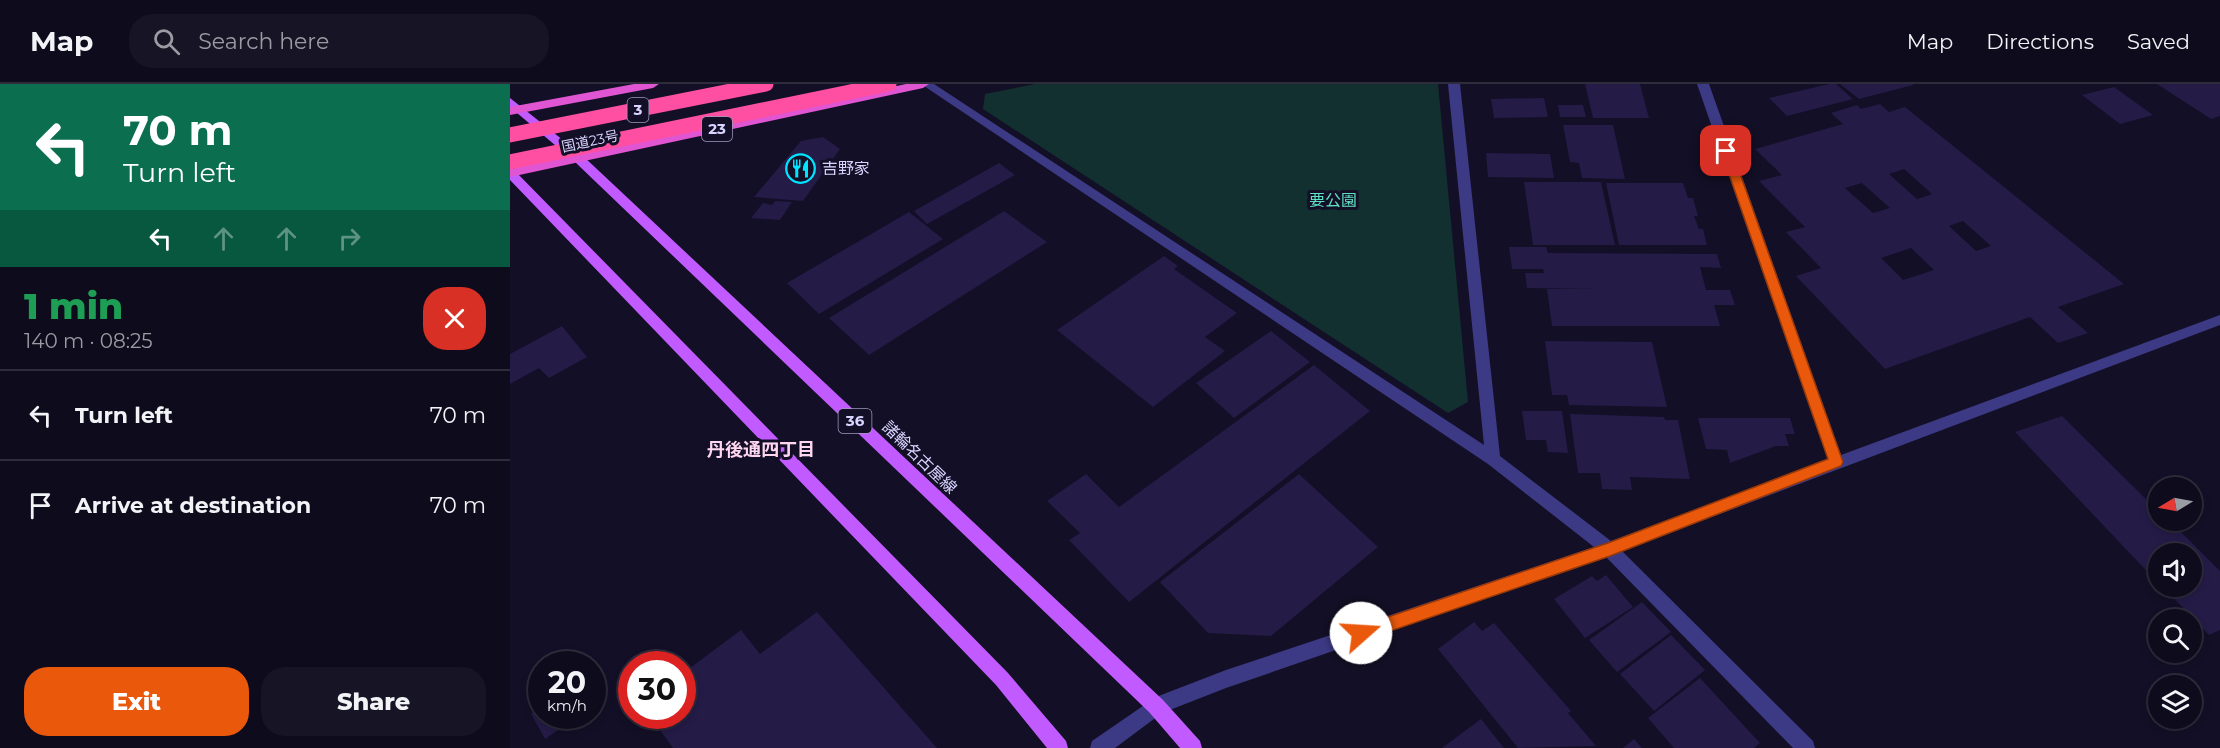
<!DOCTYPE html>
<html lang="en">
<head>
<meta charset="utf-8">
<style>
	body { margin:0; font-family:Montserrat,"Noto Sans JP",sans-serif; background:#171425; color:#f1f3f6; height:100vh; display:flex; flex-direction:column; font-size:22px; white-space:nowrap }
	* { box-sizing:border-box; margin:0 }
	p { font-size:20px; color:#9b9ba3 }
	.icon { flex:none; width:33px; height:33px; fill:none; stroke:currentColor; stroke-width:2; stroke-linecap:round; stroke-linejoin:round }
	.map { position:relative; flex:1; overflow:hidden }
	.side { display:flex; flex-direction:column; background:#0e0b1c; width:510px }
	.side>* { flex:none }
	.hud { background:#0b6e4f; color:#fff; overflow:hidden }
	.needle { width:39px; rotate:260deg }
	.fabs { position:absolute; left:1638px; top:393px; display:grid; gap:12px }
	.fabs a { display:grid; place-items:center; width:54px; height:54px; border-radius:50%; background:#0e0b1c; box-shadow:0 3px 9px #0003,0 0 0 2px #2e2b3b; font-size:30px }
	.speed { position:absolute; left:18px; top:567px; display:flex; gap:12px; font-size:30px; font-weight:700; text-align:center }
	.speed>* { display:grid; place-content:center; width:78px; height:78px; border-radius:50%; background:#0e0b1c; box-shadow:0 3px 9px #0003,0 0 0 2px #2e2b3b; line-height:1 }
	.speed small { font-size:15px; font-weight:400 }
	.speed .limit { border:9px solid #d22; background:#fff; color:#111 }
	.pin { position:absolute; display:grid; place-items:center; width:51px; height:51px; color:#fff; margin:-26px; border-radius:12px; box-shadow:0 3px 9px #0006 }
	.me { position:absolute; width:66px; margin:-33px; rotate:71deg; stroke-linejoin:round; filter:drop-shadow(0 0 4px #0008) }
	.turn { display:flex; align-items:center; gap:21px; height:126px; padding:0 24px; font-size:27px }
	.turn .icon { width:78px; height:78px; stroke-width:2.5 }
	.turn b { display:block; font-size:42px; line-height:51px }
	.lanes { display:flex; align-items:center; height:57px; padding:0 24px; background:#0003; justify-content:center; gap:30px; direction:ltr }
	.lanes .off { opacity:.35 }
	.round { display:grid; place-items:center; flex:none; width:63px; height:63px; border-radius:24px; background:#171425 }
	.head { display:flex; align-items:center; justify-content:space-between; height:102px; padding:0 24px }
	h1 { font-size:36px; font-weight:800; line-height:45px; color:#1e9e55 }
	.action { display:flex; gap:12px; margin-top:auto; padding:12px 24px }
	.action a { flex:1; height:69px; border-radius:24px; background:#ea580c; color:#fff; font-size:24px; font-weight:800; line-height:69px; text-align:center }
	.action a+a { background:#171425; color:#f1f3f6 }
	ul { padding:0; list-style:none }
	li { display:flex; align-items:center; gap:18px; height:90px; padding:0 24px; border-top:2px solid #2e2b3b }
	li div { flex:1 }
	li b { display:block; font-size:22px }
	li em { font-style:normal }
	header { display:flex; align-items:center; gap:36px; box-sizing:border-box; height:84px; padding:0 30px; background:#0e0b1c; border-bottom:2px solid #2e2b3b }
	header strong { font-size:28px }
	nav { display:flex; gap:33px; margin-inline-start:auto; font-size:21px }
	.search { width:420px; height:54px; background:#171425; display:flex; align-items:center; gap:15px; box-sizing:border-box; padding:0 21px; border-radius:24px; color:#9b9ba3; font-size:22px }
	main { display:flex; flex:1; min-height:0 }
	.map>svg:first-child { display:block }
	.green { fill:#12302f }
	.building { fill:#241b47; fill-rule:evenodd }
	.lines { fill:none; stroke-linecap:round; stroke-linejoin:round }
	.minor { fill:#3d3a85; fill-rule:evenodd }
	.primary { fill:#c25bff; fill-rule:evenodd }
	.trunk { fill:#e055d1; fill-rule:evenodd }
	.motorway-bridge { stroke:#ff4fa3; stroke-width:15 }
	.route { fill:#ea580c; stroke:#983908; stroke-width:1.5 }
	.labels { text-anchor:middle; stroke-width:6; stroke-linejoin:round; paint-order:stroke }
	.far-street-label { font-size:14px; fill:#d9d4ff; stroke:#130f26 }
	.shield { fill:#130f26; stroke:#9e99be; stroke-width:1.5 }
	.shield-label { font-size:15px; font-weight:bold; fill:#d9d4ff }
	.poi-label { font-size:16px; fill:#d9d4ff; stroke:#130f26; text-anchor:start }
	.park-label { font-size:16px; fill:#5fe0c0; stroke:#130f26 }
	.street-label { font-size:16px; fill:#d9d4ff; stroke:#130f26 }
	.neighbourhood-label { font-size:18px; font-weight:bold; fill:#ffd6f0; stroke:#130f26 }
</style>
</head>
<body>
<header>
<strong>Map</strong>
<div class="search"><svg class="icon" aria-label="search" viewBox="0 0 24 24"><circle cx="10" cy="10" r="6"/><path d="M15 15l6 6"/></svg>Search here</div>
<nav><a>Map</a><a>Directions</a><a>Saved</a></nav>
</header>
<main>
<section class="side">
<div class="hud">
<div class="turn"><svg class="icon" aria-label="left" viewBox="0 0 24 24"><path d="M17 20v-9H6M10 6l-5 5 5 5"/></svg><div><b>70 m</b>Turn left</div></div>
<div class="lanes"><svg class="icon" aria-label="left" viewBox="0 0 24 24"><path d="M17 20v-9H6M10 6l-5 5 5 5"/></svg><svg class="icon off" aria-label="ahead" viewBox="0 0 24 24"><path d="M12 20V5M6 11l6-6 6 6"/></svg><svg class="icon off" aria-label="ahead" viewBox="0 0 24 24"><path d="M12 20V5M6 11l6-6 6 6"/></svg><svg class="icon off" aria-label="right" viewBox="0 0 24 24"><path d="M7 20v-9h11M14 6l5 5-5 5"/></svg></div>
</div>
<div class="head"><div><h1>1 min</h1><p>140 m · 08:25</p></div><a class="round" style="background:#d93025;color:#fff"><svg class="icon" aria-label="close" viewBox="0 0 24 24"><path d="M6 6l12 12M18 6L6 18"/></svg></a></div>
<ul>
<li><svg class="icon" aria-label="left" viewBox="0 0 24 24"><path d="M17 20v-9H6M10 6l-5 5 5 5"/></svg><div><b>Turn left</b></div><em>70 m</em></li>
<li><svg class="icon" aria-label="arrive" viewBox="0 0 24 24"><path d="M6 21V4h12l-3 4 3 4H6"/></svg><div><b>Arrive at destination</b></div><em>70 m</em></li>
</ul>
<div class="action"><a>Exit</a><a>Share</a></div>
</section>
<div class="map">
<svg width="1710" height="664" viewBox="0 0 1710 664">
	<rect width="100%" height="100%" fill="#130f26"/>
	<!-- green -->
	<path class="green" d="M 525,0 L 928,0 L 958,318 L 938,329 L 473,25 L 475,10 Z"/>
	<!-- building -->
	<path class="building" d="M 1075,0 L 1130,0 L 1139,34 L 1083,34 Z
		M 1319,0 L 1326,0 L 1343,15 L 1277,32 L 1259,14 Z
		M 1330,0 L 1403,0 L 1403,1 L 1349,15 Z
		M 1647,0 L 1710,0 L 1710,32 L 1701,35 Z
		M 1604,3 L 1643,31 L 1610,40 L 1572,11 Z
		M 1034,14 L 1038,33 L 984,34 L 981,15 Z
		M 1370,20 L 1379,28 L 1395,23 L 1614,200 L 1548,223 L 1578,249 L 1548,259 L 1520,233 L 1375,285 L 1286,192 L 1311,184 L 1276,148 L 1295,143 L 1249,97 L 1272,91 L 1245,65 L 1333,40 L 1321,29 L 1347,21 L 1351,25 ZM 1394,85 L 1422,110 L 1407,115 L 1379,90 ZM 1352,99 L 1380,124 L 1363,129 L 1335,104 ZM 1453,137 L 1481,162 L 1466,167 L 1439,142 ZM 1401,164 L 1424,186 L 1393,196 L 1371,174 Z
		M 1048,21 L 1073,21 L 1076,33 L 1050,33 Z
		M 1053,41 L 1103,41 L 1115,95 L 1072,94 L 1069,79 L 1060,78 Z
		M 313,53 L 330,65 L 293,117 L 244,113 L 291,57 Z
		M 976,69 L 1040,70 L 1044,94 L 978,93 Z
		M 489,79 L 505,91 L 417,140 L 404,127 Z
		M 1014,98 L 1091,98 L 1105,161 L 1023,161 Z
		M 1096,99 L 1173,99 L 1178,114 L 1183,114 L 1188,132 L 1184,132 L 1189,145 L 1193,145 L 1197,161 L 1109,161 Z
		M 265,117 L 282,118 L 270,136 L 241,134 L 253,119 L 262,121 Z
		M 494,127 L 537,158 L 359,271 L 319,234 Z
		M 399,128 L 433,155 L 309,230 L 277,199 Z
		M 999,163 L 1036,163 L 1038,169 L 1207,170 L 1211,184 L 1190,183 L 1196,206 L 1220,206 L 1225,221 L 1204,221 L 1210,242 L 1042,242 L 1037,205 L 1087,205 L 1017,204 L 1015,189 L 1034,189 L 1033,185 L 1002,185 Z
		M 654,172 L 668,182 L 664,185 L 727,229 L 695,253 L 715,267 L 643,323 L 547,246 Z
		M 52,242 L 77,273 L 39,294 L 29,284 L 0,300 L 0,270 Z
		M 761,247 L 800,278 L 724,334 L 686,299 Z
		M 1035,257 L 1142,258 L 1157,323 L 1059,321 L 1057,311 L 1042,311 Z
		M 804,281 L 860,327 L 619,518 L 559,456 L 570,449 L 537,417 L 576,390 L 609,423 Z
		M 1012,327 L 1052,327 L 1058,369 L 1038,368 L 1036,356 L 1016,356 Z
		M 1060,330 L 1154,333 L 1155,336 L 1168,336 L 1180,395 L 1120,393 L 1122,406 L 1092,405 L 1090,389 L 1068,389 Z
		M 1552,332 L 1648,427 L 1648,436 L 1659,436 L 1710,487 L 1710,546 L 1699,551 L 1652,502 L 1682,502 L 1682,470 L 1648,470 L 1648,499 L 1505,348 Z
		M 1188,334 L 1280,334 L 1285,350 L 1275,350 L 1279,362 L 1266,362 L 1220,379 L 1217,366 L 1196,365 Z
		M 789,390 L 868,463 L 761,552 L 698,549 L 650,498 Z
		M 1096,491 L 1123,523 L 1075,554 L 1044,515 L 1082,492 L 1087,497 Z
		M 1132,518 L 1161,548 L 1107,588 L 1079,556 Z
		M 307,528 L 427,664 L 163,664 L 140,632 L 172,632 L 172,590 L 231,546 L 250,570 Z
		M 964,538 L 972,547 L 984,539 L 1061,627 L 1058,629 L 1086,662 L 1008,664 L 928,565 Z
		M 1161,551 L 1195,586 L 1144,627 L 1110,590 Z
		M 1190,594 L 1250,659 L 1244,664 L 1164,664 L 1138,634 Z
		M 32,622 L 32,632 L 68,632 L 35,655 L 21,630 Z
		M 971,635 L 994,664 L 932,664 Z
		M 1124,655 L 1132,664 L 1113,664 Z"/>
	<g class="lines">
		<!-- minor -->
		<path class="minor" d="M 411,0 L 424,0 L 974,361 L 938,0 L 950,0 L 990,372 L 1101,457 L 1318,376 L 1187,0 L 1199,0 L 1331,371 L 1710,231 L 1710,241 L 1112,467 L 1303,657 L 1305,664 L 1283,664 L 1096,473 L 716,604 L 652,629 L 605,664 L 580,664 L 582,657 L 646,613 L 716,586 L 1084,463 L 978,380 Z"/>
		<!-- primary -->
		<path class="primary" d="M 0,14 L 73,72 L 653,616 L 690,657 L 692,664 L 670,664 L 639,628 L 65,78 L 0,23 Z
			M 0,85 L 4,86 L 498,589 L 556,657 L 558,664 L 537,664 L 486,601 L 0,96 Z"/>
		<!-- trunk -->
		<path class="trunk" d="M 124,0 L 149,0 L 143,4 L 0,31 L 0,23 Z
			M 396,0 L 419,0 L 413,4 L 0,93 L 0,85 Z"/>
		<!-- motorway-bridge -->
		<path class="motorway-bridge" d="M 0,51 L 256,0
			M 0,78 L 379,0"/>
	</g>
	<!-- route -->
	<path class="route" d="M 1216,63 L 1222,67 L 1333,378 L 1331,382 L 1100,472 L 851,557 L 845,554 L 843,549 L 845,544 L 851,542 L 1098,459 L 1318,375 L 1211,67 Z"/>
	<!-- icons -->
	<defs>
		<symbol id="restaurant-ring" viewBox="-11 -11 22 22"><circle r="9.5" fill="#130f26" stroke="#00e5ff" stroke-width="1.5"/><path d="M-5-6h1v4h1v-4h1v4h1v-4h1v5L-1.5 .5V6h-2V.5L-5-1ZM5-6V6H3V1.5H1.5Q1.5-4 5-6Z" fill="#00e5ff"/></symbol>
	</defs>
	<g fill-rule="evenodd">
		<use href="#restaurant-ring" x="274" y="68" width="33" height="33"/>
	</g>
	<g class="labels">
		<!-- far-street labels -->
		<g class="far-street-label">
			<text transform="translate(80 57) rotate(-12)" y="5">国道23号</text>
		</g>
		<!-- shield labels -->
		<g class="shield">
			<rect x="117.5" y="14" width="21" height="24" rx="4.5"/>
			<rect x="192" y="33" width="30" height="24" rx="4.5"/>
			<rect x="328.5" y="325" width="33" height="24" rx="4.5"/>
		</g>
		<g class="shield-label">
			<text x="128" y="31">3</text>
			<text x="207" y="50">23</text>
			<text x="345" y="342">36</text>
		</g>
		<!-- poi labels -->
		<g class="poi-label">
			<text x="312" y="90">吉野家</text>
		</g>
		<!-- park labels -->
		<g class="park-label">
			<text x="823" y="122">要公園</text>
		</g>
		<!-- street labels -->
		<g class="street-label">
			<text transform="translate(410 373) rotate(44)" y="6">諸輪名古屋線</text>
		</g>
		<!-- neighbourhood labels -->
		<g class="neighbourhood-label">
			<text x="251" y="372">丹後通四丁目</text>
		</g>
	</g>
</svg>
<div class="fabs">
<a><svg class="needle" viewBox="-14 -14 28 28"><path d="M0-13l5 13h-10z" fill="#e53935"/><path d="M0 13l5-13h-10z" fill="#9b9ba3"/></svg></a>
<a><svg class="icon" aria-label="sound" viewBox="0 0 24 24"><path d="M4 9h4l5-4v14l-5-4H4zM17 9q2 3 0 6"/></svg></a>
<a><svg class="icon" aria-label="search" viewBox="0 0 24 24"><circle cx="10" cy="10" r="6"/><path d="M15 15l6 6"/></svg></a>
<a><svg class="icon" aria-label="layers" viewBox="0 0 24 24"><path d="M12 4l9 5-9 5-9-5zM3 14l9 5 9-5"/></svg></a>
</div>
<div class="speed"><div>20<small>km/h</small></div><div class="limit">30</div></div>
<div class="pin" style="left:1216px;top:67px;background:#d93025"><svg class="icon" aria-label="arrive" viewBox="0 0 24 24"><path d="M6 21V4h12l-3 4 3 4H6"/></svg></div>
<svg class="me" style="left:851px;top:549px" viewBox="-20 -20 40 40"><circle r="19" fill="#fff"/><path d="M0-13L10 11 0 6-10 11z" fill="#ea580c"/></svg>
</div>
</main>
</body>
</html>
